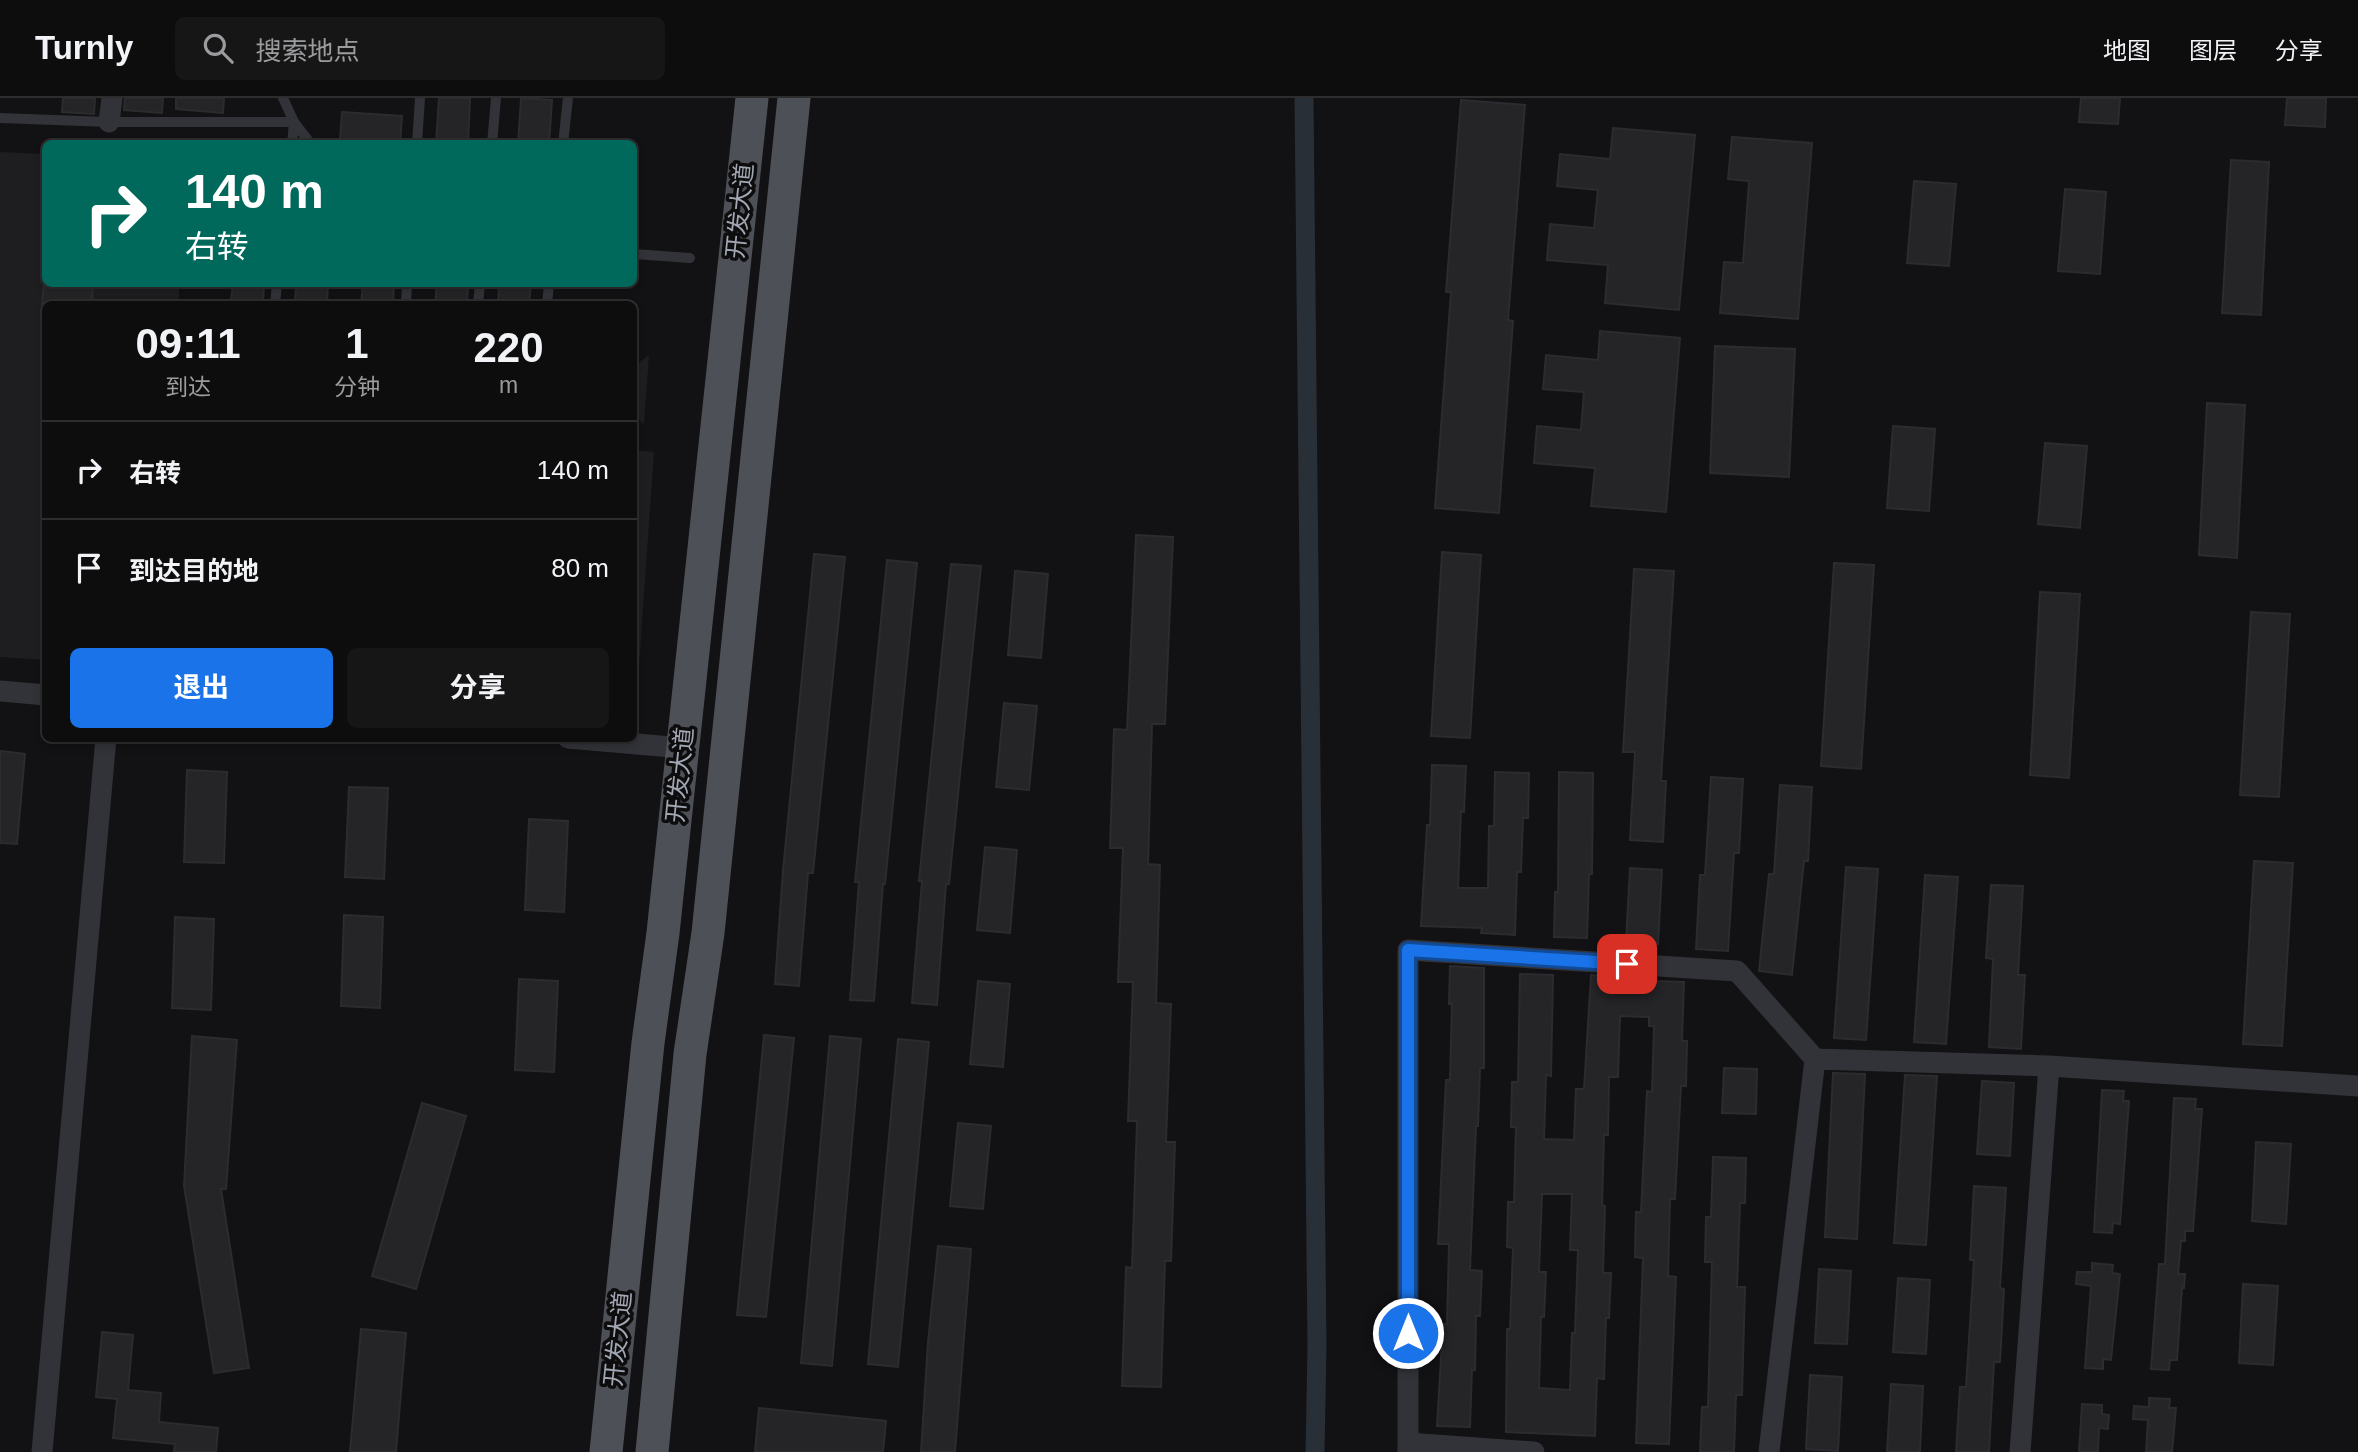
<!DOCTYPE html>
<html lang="zh">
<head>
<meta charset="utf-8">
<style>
	body { margin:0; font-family:Helvetica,"Noto Sans SC",sans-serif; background:#171617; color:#f1f3f6; height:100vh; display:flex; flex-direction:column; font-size:26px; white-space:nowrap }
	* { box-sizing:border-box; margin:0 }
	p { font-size:23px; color:#9b9c9e }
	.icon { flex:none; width:38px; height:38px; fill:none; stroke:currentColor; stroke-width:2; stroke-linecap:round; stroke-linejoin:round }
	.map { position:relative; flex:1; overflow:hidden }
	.details { position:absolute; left:42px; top:203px; width:595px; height:441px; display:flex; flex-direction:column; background:#0e0d0e; border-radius:10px; box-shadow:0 4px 10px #0003,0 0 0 2px #2e2d2e }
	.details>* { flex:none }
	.banner { position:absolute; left:42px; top:42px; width:595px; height:147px; border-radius:10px; box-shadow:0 4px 10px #0003,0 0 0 2px #2e2d2e; background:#00695c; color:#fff; overflow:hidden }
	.pin { position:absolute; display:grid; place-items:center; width:60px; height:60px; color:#fff; margin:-30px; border-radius:14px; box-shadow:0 4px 10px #0006 }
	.me { position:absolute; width:77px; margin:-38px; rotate:0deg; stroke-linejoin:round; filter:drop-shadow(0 0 5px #0008) }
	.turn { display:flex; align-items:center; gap:24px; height:147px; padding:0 28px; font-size:32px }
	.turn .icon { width:91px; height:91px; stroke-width:2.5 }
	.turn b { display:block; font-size:49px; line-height:60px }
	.eta { display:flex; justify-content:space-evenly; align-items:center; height:119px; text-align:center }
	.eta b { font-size:42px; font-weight:700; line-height:49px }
	.action { display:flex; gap:14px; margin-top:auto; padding:14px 28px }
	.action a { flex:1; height:80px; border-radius:10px; background:#1a73e8; color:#fff; font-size:28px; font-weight:700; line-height:80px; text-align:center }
	.action a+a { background:#171617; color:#f1f3f6 }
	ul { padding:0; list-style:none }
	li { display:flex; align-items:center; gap:21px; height:98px; padding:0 28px; border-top:2px solid #2e2d2e }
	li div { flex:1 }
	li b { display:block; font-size:26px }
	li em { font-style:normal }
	header { display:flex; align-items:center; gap:42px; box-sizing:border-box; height:98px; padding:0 35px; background:#0e0d0e; border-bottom:2px solid #2e2d2e }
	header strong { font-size:33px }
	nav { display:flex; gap:38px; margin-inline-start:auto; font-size:24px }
	.search { width:490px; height:63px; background:#171617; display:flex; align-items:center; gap:18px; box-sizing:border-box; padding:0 24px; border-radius:10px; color:#9b9c9e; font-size:26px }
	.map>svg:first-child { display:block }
	.built { fill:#1e1d20 }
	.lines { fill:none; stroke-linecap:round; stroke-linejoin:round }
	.canal { stroke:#282f37; stroke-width:19 }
	.building { fill:#252427; stroke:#2c2b2f; stroke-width:2; fill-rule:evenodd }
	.service { stroke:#323338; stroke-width:10 }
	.minor { stroke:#323338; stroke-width:21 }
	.primary { stroke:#4e5057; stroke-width:33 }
	.route-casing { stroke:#114b97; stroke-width:18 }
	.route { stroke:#1a73e8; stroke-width:12 }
	.labels { text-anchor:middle; stroke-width:7; stroke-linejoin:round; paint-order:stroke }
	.street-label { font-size:24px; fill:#a2a7b4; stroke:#0d0d0e }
</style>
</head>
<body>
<header>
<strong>Turnly</strong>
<div class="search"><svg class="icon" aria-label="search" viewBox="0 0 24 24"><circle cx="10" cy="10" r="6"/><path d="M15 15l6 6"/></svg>搜索地点</div>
<nav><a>地图</a><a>图层</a><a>分享</a></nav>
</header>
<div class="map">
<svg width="2358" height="1354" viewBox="0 0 2358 1354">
	<rect width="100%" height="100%" fill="#121113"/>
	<!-- built -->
	<path class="built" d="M 0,54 L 45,56 L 46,186 L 179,186 L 179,206 L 46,206 L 45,562 L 0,559 Z
		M 649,257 L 644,326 L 634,318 L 634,268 Z
		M 634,352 L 654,354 L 636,611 L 634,611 Z"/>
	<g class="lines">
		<!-- canal -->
		<path class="canal" d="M 1304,0 L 1317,1249 L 1315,1354"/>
	</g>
	<!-- building -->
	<path class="building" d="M 63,0 L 95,0 L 94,16 L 62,14 Z
		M 125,0 L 163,0 L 162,15 L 124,12 Z
		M 176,0 L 224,0 L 223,15 L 176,11 Z
		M 439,0 L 470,0 L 468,46 L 436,46 Z
		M 521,0 L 552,2 L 549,46 L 518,46 Z
		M 2081,0 L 2120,0 L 2118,26 L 2079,24 Z
		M 2287,0 L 2326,0 L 2325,29 L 2285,27 Z
		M 1461,2 L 1525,7 L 1508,222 L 1513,223 L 1499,415 L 1435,410 L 1451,194 L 1446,194 Z
		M 342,14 L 402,18 L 400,46 L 365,46 L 340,42 Z
		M 1613,30 L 1695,37 L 1679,212 L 1605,205 L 1608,167 L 1547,162 L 1550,126 L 1594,130 L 1598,92 L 1557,88 L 1560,56 L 1610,61 Z
		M 1732,39 L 1812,45 L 1798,221 L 1720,215 L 1724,164 L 1743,165 L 1749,83 L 1728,81 Z
		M 2231,62 L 2269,64 L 2261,217 L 2222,215 Z
		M 1914,83 L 1956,86 L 1949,168 L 1907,165 Z
		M 2065,91 L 2106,94 L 2100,176 L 2058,173 Z
		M 44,186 L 93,186 L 92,206 L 42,206 Z
		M 233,186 L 264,186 L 263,205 L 231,203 Z
		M 296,186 L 328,186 L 327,206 L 295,206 Z
		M 363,186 L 394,186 L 393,206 L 361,206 Z
		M 437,186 L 468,186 L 467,206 L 435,205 Z
		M 499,186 L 531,186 L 529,206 L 498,206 Z
		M 1600,233 L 1680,240 L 1666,414 L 1591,408 L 1595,370 L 1534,365 L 1537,328 L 1581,332 L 1584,294 L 1543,291 L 1546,257 L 1598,262 Z
		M 1715,248 L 1795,251 L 1789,379 L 1710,375 Z
		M 2207,305 L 2245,307 L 2237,460 L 2199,457 Z
		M 1893,328 L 1935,331 L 1929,413 L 1887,410 Z
		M 2045,345 L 2087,348 L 2080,430 L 2038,426 Z
		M 1136,437 L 1173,439 L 1165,626 L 1152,626 L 1148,766 L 1160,767 L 1156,905 L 1171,906 L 1166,1044 L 1175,1044 L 1171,1163 L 1165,1163 L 1161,1289 L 1122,1288 L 1126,1169 L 1132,1170 L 1137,1023 L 1128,1023 L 1133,884 L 1118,884 L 1123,750 L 1110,750 L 1114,631 L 1127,632 Z
		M 1442,454 L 1481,457 L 1470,640 L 1431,638 Z
		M 814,456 L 845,459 L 813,775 L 808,775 L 799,888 L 775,886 L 783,772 Z
		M 887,462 L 917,465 L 885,786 L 883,786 L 874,903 L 850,902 L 859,784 L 855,784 Z
		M 1834,465 L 1874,467 L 1861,671 L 1821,668 Z
		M 951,466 L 981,468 L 949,786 L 946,786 L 937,907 L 912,905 L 922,783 L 919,783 Z
		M 1634,471 L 1674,473 L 1661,683 L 1666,683 L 1663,744 L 1630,742 L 1635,654 L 1623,654 Z
		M 1015,473 L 1048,476 L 1041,560 L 1008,557 Z
		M 2040,494 L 2080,496 L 2069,680 L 2030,677 Z
		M 2251,514 L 2290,516 L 2279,699 L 2240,697 Z
		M 1004,605 L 1037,608 L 1029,692 L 996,689 Z
		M 0,653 L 25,656 L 17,746 L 0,745 Z
		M 1432,667 L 1466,668 L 1464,714 L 1461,713 L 1458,790 L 1488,790 L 1489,728 L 1494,728 L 1495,674 L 1529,675 L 1528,720 L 1523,720 L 1521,774 L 1517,774 L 1515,837 L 1481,835 L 1482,830 L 1421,828 L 1427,727 L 1430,727 Z
		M 187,672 L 227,674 L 224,765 L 184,764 Z
		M 1559,674 L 1593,675 L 1592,776 L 1589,776 L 1587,840 L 1554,839 L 1555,794 L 1558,794 Z
		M 1711,679 L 1743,681 L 1739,755 L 1734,755 L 1728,853 L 1696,851 L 1700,777 L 1705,777 Z
		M 1780,687 L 1812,689 L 1808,763 L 1804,763 L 1792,877 L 1759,873 L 1769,776 L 1774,776 Z
		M 349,689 L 388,690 L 384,781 L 345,779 Z
		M 529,721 L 568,723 L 564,814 L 525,812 Z
		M 985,749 L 1017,752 L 1010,835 L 977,832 Z
		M 2254,763 L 2293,765 L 2282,948 L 2243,946 Z
		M 1846,769 L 1878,771 L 1866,942 L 1834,940 Z
		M 1630,770 L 1662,772 L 1658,846 L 1626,844 Z
		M 1925,777 L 1958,779 L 1946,946 L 1914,944 Z
		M 1991,787 L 2023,788 L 2018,877 L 2025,877 L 2021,951 L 1989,949 L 1993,861 L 1986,860 Z
		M 344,817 L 383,819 L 380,910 L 341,908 Z
		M 175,819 L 214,821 L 211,912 L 172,910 Z
		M 1450,868 L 1484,870 L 1484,970 L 1480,970 L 1478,1028 L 1476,1028 L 1470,1172 L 1482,1173 L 1480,1218 L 1476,1218 L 1475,1272 L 1472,1272 L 1470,1329 L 1437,1328 L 1443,1226 L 1447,1226 L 1449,1146 L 1438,1146 L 1446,982 L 1450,982 L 1452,906 L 1449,906 Z
		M 1520,876 L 1553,877 L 1551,978 L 1546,977 L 1544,1041 L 1574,1042 L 1576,991 L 1584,991 L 1591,877 L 1624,879 L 1624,882 L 1684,884 L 1682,943 L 1687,943 L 1686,988 L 1681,988 L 1675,1101 L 1670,1101 L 1668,1178 L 1676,1179 L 1669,1346 L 1636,1345 L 1643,1160 L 1635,1159 L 1636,1114 L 1641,1114 L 1647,993 L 1652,994 L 1654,928 L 1649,928 L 1649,919 L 1620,918 L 1618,979 L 1609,979 L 1608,1037 L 1604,1037 L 1602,1107 L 1605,1108 L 1603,1175 L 1611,1175 L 1609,1220 L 1606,1220 L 1604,1281 L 1597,1280 L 1595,1338 L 1506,1334 L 1507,1231 L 1510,1231 L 1513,1150 L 1507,1149 L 1508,1104 L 1514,1104 L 1516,1029 L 1511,1029 L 1512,984 L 1518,984 ZM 1542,1096 L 1572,1096 L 1570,1152 L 1578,1152 L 1575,1235 L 1572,1235 L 1570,1292 L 1539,1290 L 1541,1219 L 1544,1219 L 1546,1174 L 1539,1174 Z
		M 519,881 L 558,883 L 554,974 L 515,972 Z
		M 978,883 L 1010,886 L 1003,969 L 970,966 Z
		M 764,937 L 794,940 L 766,1219 L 737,1217 Z
		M 192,938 L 237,942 L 226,1091 L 221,1091 L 249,1270 L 214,1275 L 184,1088 Z
		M 830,938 L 861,941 L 832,1268 L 801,1265 Z
		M 898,941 L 929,944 L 898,1269 L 868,1266 Z
		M 1724,970 L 1757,971 L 1756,1016 L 1722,1015 Z
		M 1833,975 L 1865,976 L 1857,1141 L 1825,1139 Z
		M 1905,977 L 1937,978 L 1926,1147 L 1894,1145 Z
		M 1982,983 L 2014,985 L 2010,1058 L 1977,1056 Z
		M 2102,992 L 2124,993 L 2123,1003 L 2129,1003 L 2120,1126 L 2113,1125 L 2112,1135 L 2094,1134 Z
		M 2174,1000 L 2196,1001 L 2195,1011 L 2202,1011 L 2193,1133 L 2185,1133 L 2185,1143 L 2181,1143 L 2178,1176 L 2185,1176 L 2184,1190 L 2182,1190 L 2177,1262 L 2170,1262 L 2169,1272 L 2151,1271 L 2159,1166 L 2165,1166 Z
		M 422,1005 L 466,1018 L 416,1191 L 372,1178 Z
		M 958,1025 L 991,1028 L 983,1111 L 950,1108 Z
		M 2256,1044 L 2291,1046 L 2286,1126 L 2252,1123 Z
		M 1713,1059 L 1746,1060 L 1745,1105 L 1740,1105 L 1737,1189 L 1745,1189 L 1742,1297 L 1736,1297 L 1734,1354 L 1700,1354 L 1702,1309 L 1708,1309 L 1712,1164 L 1705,1164 L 1706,1119 L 1711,1119 Z
		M 1974,1088 L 2006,1090 L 2000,1190 L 2004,1191 L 2000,1264 L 1994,1264 L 1989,1354 L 1956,1354 L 1960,1289 L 1966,1289 L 1974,1162 L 1970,1162 Z
		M 938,1148 L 971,1151 L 955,1354 L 921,1354 L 928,1244 Z
		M 2092,1165 L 2113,1167 L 2112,1175 L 2120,1176 L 2111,1262 L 2103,1261 L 2103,1271 L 2085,1270 L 2091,1188 L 2076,1186 L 2077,1174 L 2092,1174 Z
		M 1819,1171 L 1851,1173 L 1847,1246 L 1815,1245 Z
		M 1898,1180 L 1930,1182 L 1926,1256 L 1893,1254 Z
		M 2243,1186 L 2278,1188 L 2273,1267 L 2239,1265 Z
		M 361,1231 L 406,1235 L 396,1354 L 350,1354 Z
		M 102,1234 L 133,1237 L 128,1292 L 161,1295 L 159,1324 L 218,1330 L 216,1354 L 174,1354 L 175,1346 L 113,1340 L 117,1301 L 96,1299 Z
		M 1810,1277 L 1842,1279 L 1838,1353 L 1806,1351 Z
		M 1891,1286 L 1923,1288 L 1920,1354 L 1887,1354 Z
		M 2149,1300 L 2170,1301 L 2169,1310 L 2176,1310 L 2172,1354 L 2146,1354 L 2148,1322 L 2133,1321 L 2134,1308 L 2149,1309 Z
		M 2082,1306 L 2102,1307 L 2102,1316 L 2109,1317 L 2108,1331 L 2099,1330 L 2098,1354 L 2079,1354 Z
		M 759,1310 L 886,1323 L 883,1354 L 755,1354 Z"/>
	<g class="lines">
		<!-- service -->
		<path class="service" d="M 283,0 L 294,24 L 311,46
			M 0,20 L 109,24 L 294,24 L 292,46
			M 417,46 L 420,0
			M 492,46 L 496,0
			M 563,46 L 568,0
			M 634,156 L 690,160
			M 275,206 L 277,186
			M 406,206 L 407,186
			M 478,206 L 480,186
			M 547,206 L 549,186"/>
		<!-- minor -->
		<path class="minor" d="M 109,24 L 112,0
			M 0,593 L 46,597
			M 568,640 L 683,650
			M 1408,1345 L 1534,1354
			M 42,1354 L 106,640
			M 1408,1354 L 1408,852 L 1737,873 L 1815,961 L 2049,968
			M 1769,1354 L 1815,961
			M 2020,1354 L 2049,968 L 2358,988"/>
		<!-- primary -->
		<path class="primary" d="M 606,1354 L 648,945 L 663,835 L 752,0
			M 652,1354 L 690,956 L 708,835 L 794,0"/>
	</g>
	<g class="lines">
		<defs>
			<path id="route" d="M 1408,1235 L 1408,852 L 1627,866"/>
		</defs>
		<!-- route casing -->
		<use href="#route" class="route-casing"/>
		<!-- route -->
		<use href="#route" class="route"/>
	</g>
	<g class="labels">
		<!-- street labels -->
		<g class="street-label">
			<text transform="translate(740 113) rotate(-84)" y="8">开发大道</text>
			<text transform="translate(680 677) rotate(-84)" y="8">开发大道</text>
			<text transform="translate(618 1241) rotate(-84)" y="8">开发大道</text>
		</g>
	</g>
</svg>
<div class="pin" style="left:1627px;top:866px;background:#d93025"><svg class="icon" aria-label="arrive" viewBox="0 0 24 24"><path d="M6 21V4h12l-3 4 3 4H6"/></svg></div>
<svg class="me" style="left:1408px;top:1235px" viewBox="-20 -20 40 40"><circle r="17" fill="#1a73e8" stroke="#fff" stroke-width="3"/><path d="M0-11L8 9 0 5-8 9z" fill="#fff"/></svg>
<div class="banner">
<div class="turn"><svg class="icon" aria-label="right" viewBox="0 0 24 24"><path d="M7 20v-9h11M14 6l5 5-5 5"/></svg><div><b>140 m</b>右转</div></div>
</div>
<section class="details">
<div class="eta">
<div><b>09:11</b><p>到达</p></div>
<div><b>1</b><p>分钟</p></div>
<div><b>220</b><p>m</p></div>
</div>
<ul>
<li><svg class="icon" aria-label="right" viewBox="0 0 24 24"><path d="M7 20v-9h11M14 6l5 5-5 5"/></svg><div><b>右转</b></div><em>140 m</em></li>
<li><svg class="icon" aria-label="arrive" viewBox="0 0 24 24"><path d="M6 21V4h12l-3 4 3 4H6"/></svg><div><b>到达目的地</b></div><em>80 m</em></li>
</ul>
<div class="action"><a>退出</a><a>分享</a></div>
</section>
</div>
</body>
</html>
